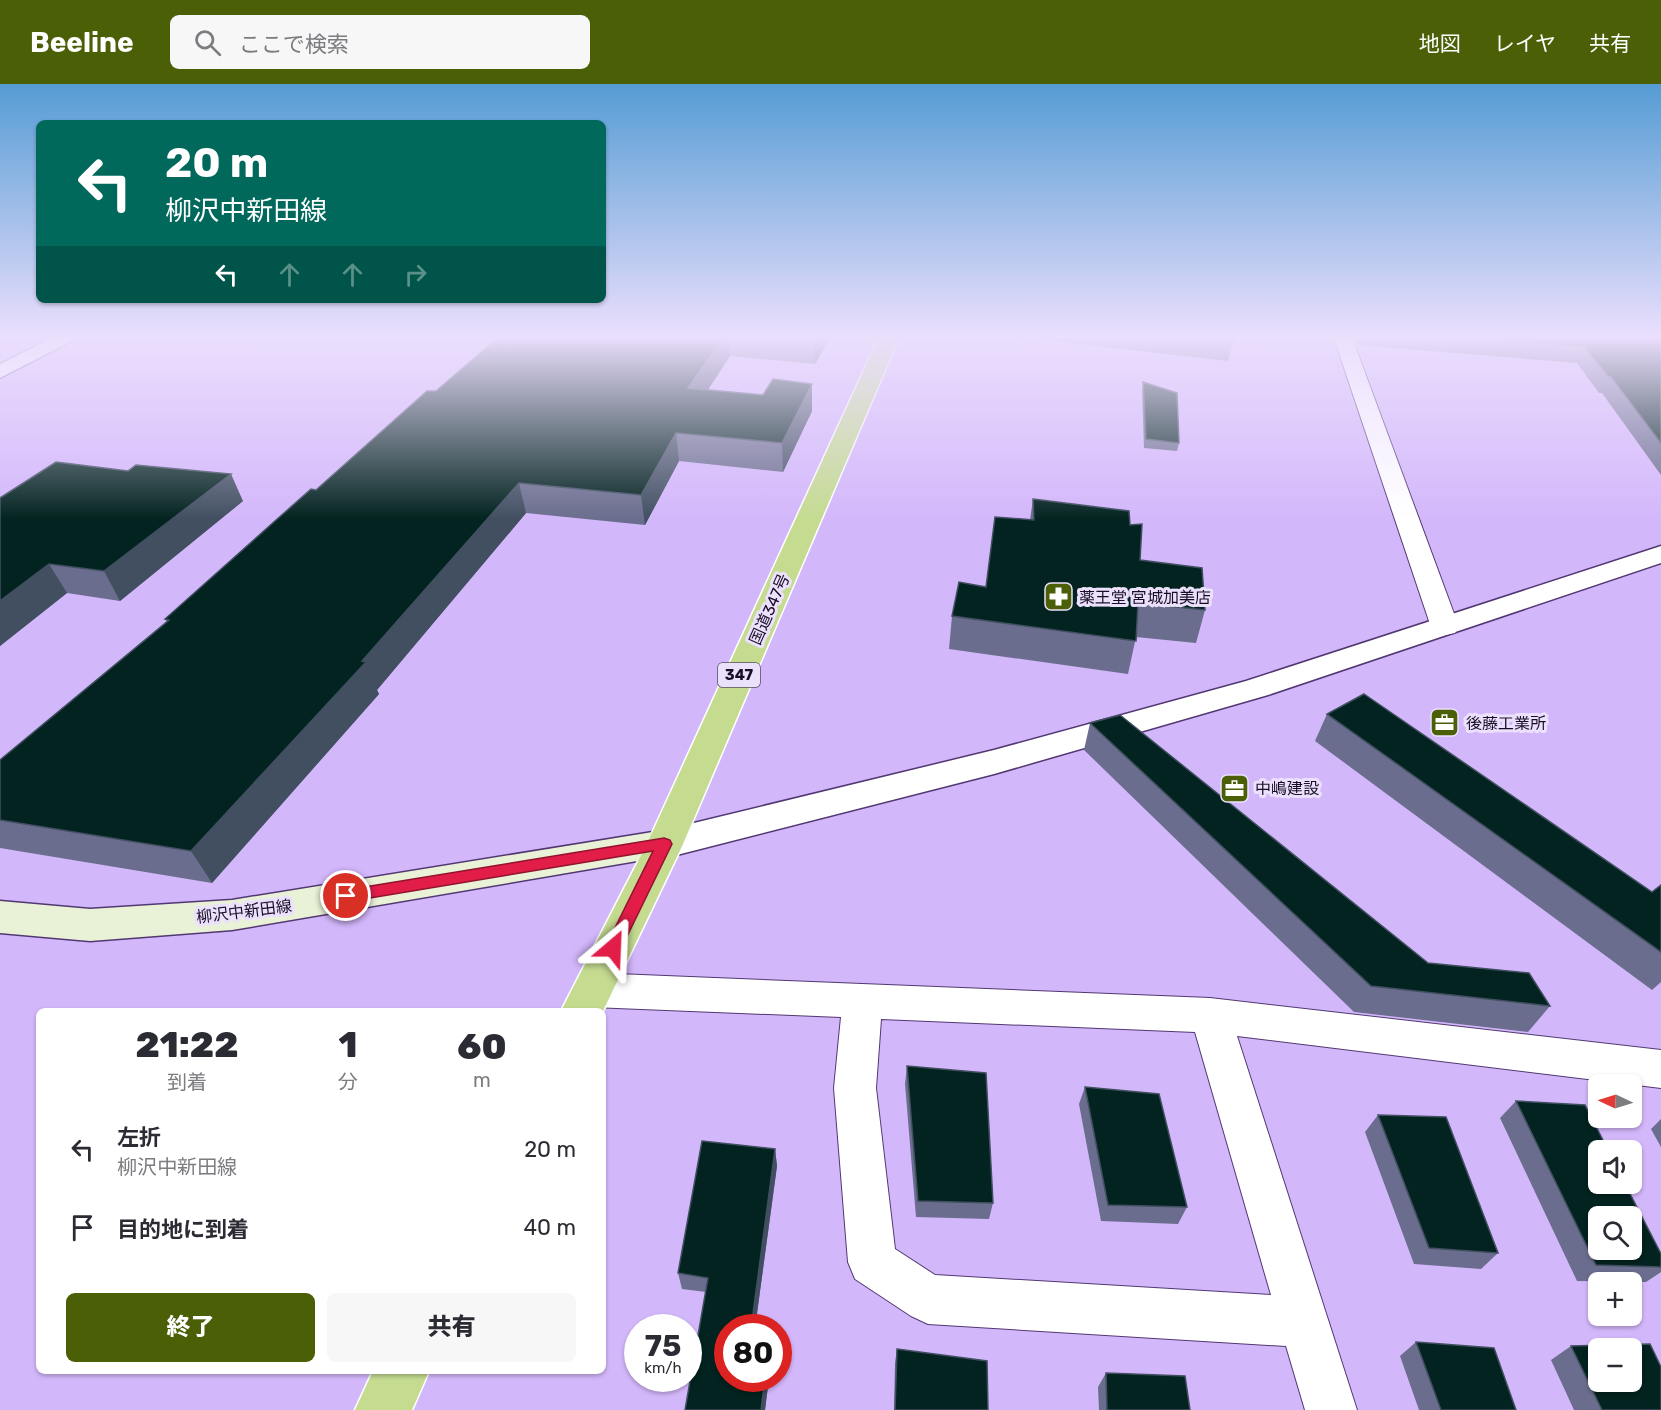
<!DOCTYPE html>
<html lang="ja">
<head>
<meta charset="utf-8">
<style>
	body { margin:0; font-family:Rubik,"Noto Sans JP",sans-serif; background:#f7f7f7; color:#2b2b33; height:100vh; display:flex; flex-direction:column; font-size:22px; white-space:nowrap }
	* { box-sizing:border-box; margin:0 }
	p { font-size:20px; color:#7c7c81 }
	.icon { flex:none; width:33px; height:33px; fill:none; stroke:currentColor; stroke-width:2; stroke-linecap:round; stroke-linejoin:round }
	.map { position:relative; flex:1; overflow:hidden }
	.details { position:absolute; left:36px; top:924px; width:570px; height:366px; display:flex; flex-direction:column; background:#fff; border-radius:9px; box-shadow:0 2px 4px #0004 }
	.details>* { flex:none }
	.guide { position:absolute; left:36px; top:36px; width:570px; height:183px; border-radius:9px; box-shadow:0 2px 4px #0004; background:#00695c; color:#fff; overflow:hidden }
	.needle { width:39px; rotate:274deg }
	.tools { position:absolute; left:1588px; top:990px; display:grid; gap:12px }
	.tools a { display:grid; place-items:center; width:54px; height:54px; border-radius:9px; background:#fff; box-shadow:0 2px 4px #0004; font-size:30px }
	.speed { position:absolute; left:624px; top:1230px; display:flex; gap:12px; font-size:30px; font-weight:700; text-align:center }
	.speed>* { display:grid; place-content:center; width:78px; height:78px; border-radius:50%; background:#fff; box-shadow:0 2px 4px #0004; line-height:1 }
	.speed small { font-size:15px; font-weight:400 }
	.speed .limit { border:9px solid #d22; background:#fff; color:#111 }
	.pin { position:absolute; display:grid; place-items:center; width:51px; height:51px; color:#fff; margin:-26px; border:3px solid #fff; border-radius:50%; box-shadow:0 2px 6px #0007 }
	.me { position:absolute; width:66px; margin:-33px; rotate:26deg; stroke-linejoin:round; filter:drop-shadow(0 0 4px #0008) }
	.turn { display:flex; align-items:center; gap:21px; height:126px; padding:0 30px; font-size:27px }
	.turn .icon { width:78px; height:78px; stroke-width:2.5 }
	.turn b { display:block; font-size:42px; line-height:51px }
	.lanes { display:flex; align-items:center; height:57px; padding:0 30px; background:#0003; justify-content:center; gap:30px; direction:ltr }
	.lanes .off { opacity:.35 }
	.eta { display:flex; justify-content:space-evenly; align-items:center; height:102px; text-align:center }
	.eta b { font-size:36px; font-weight:800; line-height:42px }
	.button { display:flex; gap:12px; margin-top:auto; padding:12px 30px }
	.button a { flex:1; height:69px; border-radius:9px; background:#4a5f06; color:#fff; font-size:24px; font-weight:800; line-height:69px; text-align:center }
	.button a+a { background:#f7f7f7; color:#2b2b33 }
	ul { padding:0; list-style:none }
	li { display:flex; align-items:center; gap:18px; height:78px; padding:0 30px }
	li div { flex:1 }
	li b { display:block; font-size:22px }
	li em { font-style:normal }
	header { display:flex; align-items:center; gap:36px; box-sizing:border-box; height:84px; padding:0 30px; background:#4a5f06; color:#fff }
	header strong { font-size:28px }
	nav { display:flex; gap:33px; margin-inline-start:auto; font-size:21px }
	.search { width:420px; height:54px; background:#f7f7f7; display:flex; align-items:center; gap:15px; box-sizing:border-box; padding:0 21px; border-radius:9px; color:#7c7c81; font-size:22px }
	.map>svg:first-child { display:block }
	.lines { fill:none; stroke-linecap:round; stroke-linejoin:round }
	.minor-casing { stroke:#523872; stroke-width:2 }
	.tertiary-casing { stroke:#523872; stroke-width:3 }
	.secondary-casing { stroke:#523872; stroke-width:3 }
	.trunk-casing { stroke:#fff; stroke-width:3 }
	.minor { fill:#fff; fill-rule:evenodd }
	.tertiary { fill:#fff; fill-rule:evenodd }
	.secondary { fill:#e9f2d6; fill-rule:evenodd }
	.trunk { fill:#c4db90; fill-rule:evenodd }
	.wall { fill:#6a6d8d }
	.shaded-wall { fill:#414f61 }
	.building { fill:#02231f; stroke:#414f61; stroke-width:1.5; fill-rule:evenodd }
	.route { fill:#e11d48; stroke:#92132f; stroke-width:1.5 }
	.labels { text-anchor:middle; stroke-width:6; stroke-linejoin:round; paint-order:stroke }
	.shield { fill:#ece1fd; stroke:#584d66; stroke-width:1.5 }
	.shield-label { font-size:15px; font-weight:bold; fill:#190e26 }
	.poi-label { font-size:16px; fill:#190e26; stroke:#ece1fd; text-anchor:start }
	.street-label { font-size:16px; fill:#190e26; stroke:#ece1fd }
</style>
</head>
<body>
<header>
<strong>Beeline</strong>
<div class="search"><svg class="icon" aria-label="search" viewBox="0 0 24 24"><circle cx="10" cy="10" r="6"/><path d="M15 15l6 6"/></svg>ここで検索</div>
<nav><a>地図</a><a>レイヤ</a><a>共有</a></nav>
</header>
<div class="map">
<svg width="1661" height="1326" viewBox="0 0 1661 1326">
	<rect width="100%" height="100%" fill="#d3b7fb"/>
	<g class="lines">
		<defs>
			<path id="minor" d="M 57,251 L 79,251 L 76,255 L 0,294 L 0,280 Z
				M 1333,251 L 1351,251 L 1459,543 L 1455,549 L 1445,551 L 1435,549 L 1431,543 Z
				M 592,889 L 1210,914 L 1661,966 L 1661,1004 L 1237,952 L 1357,1326 L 1305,1326 L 1286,1262 L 928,1240 L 911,1232 L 855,1195 L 848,1178 L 834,1004 L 841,933 L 592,923 L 578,918 L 572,906 L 578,894 ZM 881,935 L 1195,948 L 1271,1211 L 935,1191 L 895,1165 L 876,1004 Z"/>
			<path id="tertiary" d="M 1661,462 L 1661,479 L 1268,611 L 994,690 L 665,774 L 652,770 L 647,760 L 652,750 L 665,746 L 994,666 L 1246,597 Z"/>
			<path id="secondary" d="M 665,746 L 678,750 L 683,760 L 678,770 L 232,846 L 90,857 L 0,849 L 0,817 L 90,825 L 232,816 Z"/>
			<path id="trunk" d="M 880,251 L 900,251 L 683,760 L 603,927 L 561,927 L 647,760 Z
				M 373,1287 L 429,1287 L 412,1326 L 355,1326 Z"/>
		</defs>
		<!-- minor casing -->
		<use href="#minor" class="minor-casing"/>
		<!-- tertiary casing -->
		<use href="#tertiary" class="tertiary-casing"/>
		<!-- secondary casing -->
		<use href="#secondary" class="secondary-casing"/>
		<!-- trunk casing -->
		<use href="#trunk" class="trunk-casing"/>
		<!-- minor -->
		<use href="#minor" class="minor"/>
		<!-- tertiary -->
		<use href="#tertiary" class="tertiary"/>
		<!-- secondary -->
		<use href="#secondary" class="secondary"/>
		<!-- trunk -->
		<use href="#trunk" class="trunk"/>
	</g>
	<!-- wall -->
	<path class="wall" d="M 501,251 L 832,251 L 815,280 L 730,272 L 708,306 L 812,327 L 783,388 L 679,377 L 645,441 L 526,429 L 377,606 L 379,610 L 212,799 L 0,764 L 0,676 L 167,538 L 165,535 L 316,406 L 436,307 Z
		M 1046,251 L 1233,251 L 1234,255 L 1228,277 L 1045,256 Z
		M 1354,251 L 1661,251 L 1661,391 L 1602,309 L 1599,309 L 1577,279 L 1358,261 Z
		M 1143,298 L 1179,359 L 1177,367 L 1144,364 L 1142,306 Z
		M 0,414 L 243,417 L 120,517 L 67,509 L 0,562 Z
		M 1033,415 L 1130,441 L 1140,476 L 1205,526 L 1196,559 L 1136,553 L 1128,590 L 949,565 L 952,532 L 986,503 L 1030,436 Z
		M 1327,630 L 1652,808 L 1661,801 L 1661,898 L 1652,906 L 1315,657 Z
		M 1090,639 L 1428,879 L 1550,922 L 1528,948 L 1354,928 L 1084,666 Z
		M 907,982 L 993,1119 L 989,1135 L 916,1133 L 905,1000 Z
		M 1085,1003 L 1187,1123 L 1178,1140 L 1101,1137 L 1079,1020 Z
		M 1516,1017 L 1661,1170 L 1661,1188 L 1646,1198 L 1577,1197 L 1500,1034 Z
		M 1378,1031 L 1498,1169 L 1481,1185 L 1414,1180 L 1365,1048 Z
		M 1661,1035 L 1661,1063 L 1651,1045 Z
		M 775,1065 L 777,1082 L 756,1237 L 773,1239 L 773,1244 L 728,1244 L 769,1294 L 765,1326 L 685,1326 L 706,1208 L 682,1205 L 678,1189 Z
		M 1416,1258 L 1516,1326 L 1419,1326 L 1400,1272 Z
		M 1571,1262 L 1661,1326 L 1574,1326 L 1551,1276 Z
		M 897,1265 L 988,1326 L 894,1326 L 895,1279 Z
		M 1106,1289 L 1190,1326 L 1099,1326 L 1098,1303 Z"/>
	<!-- shaded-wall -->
	<path class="shaded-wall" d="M 725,251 L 728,251 L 730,272 L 691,331 L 688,304 Z
		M 817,251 L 832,251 L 815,280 L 815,254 Z
		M 812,300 L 812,327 L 783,388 L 782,359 Z
		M 676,349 L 679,377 L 645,441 L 641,411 Z
		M 231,390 L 243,417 L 120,517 L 104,487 Z
		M 519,399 L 526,429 L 377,606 L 379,610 L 212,799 L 191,767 L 362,577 Z
		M 49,480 L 67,509 L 0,562 L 0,517 Z
		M 775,1065 L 777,1082 L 755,1244 L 752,1237 Z
		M 765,1294 L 769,1294 L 765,1326 L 761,1326 Z"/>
	<!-- building -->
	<path class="building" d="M 501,251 L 725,251 L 688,304 L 763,311 L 773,295 L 812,300 L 782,359 L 676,349 L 641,411 L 519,399 L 362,577 L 366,578 L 191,767 L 0,736 L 0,676 L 169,536 L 165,535 L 311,405 L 316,406 L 427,307 L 436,307 Z
		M 777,251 L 817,251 L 815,254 Z
		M 1192,251 L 1233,251 L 1234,255 Z
		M 1428,251 L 1661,251 L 1661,359 L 1611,293 L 1608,292 L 1584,263 Z
		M 1143,298 L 1177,309 L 1179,359 L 1146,355 Z
		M 56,378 L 128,387 L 136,381 L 231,390 L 104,487 L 49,480 L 0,517 L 0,414 Z
		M 1033,415 L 1129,427 L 1130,441 L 1142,440 L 1140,476 L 1202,484 L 1205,526 L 1138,519 L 1136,557 L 952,532 L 959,498 L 986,503 L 995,433 L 1034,436 Z
		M 1364,610 L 1652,808 L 1661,801 L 1661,868 L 1327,630 Z
		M 1120,631 L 1428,879 L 1529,889 L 1550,922 L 1371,902 L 1090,639 Z
		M 907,982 L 986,989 L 993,1119 L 918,1117 Z
		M 1085,1003 L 1159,1010 L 1187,1123 L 1108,1121 Z
		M 1516,1017 L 1585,1021 L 1608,1066 L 1599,1066 L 1599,1100 L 1625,1100 L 1661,1170 L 1661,1183 L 1596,1181 ZM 1599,1132 L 1632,1132 L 1632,1166 L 1599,1166 Z
		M 1378,1031 L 1446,1033 L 1498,1169 L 1429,1164 Z
		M 702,1057 L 775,1065 L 752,1237 L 773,1239 L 772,1244 L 728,1244 L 728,1294 L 765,1294 L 761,1326 L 685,1326 L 708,1194 L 678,1189 Z
		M 1416,1258 L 1494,1264 L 1516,1326 L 1441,1326 Z
		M 1650,1260 L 1661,1283 L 1661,1326 L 1602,1326 L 1571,1262 ZM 1599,1264 L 1632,1264 L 1632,1298 L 1599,1298 Z
		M 897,1265 L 987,1277 L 988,1326 L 895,1326 Z
		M 1106,1289 L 1185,1292 L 1190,1326 L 1107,1326 Z"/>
	<!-- sky -->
	<linearGradient id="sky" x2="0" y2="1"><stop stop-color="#559cd4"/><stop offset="0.58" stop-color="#ebdffd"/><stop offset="1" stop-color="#ebdffd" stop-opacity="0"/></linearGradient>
	<rect width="1661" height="436" fill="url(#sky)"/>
	<!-- route -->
	<path class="route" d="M 664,754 L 670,756 L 672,760 L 619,869 L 613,871 L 607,869 L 605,864 L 653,767 L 346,818 L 340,817 L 338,812 L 340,808 L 346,806 Z"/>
	<!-- icons -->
	<defs>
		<symbol id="pharmacy-square" viewBox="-11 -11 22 22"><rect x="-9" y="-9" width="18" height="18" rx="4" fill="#4a5f06" stroke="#ece1fd"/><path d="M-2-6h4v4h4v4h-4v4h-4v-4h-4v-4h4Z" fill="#fff"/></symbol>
		<symbol id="office-square" viewBox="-11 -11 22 22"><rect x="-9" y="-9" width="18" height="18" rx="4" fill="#4a5f06" stroke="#ece1fd"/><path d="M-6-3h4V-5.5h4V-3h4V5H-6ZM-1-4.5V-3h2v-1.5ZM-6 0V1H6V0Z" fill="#fff"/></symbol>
	</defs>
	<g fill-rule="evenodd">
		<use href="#pharmacy-square" x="1042" y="496" width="33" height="33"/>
		<use href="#office-square" x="1428" y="622" width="33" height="33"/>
		<use href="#office-square" x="1218" y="688" width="33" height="33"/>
	</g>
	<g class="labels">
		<!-- shield labels -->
		<rect class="shield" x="718" y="579" width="42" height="24" rx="4.5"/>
		<g class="shield-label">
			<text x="739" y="596">347</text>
		</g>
		<!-- poi labels -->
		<g class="poi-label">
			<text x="1079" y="519">薬王堂 宮城加美店</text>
			<text x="1466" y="645">後藤工業所</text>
			<text x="1255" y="710">中嶋建設</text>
		</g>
		<!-- street labels -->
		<g class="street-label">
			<text transform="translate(769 525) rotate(-66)" y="6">国道347号</text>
			<text transform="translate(244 827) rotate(-7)" y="6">柳沢中新田線</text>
		</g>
	</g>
</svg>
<div class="tools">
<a><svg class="needle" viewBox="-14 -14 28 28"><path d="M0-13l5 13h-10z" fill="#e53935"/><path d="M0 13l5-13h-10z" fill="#7c7c81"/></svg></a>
<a><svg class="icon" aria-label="sound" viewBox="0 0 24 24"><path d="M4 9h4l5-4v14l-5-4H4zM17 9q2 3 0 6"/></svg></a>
<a><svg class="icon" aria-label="search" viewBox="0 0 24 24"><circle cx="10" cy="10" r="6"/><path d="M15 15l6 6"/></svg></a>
<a>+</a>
<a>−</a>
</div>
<div class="speed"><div>75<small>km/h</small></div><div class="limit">80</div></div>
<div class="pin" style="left:346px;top:812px;background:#d93025"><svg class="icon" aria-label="arrive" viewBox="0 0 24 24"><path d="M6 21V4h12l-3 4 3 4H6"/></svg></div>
<svg class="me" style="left:613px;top:864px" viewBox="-20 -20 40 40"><path d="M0-17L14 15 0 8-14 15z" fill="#e11d48" stroke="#fff" stroke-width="4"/></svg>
<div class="guide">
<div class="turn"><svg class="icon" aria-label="left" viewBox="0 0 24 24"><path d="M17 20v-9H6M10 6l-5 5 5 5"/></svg><div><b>20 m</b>柳沢中新田線</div></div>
<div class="lanes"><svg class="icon" aria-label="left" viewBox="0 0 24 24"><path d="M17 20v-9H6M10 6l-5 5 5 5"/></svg><svg class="icon off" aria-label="ahead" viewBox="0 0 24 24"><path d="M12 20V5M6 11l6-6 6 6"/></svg><svg class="icon off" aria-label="ahead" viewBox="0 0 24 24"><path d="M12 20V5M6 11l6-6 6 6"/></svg><svg class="icon off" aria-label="right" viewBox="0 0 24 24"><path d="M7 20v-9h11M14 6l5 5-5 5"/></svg></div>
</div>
<section class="details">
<div class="eta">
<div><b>21:22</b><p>到着</p></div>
<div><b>1</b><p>分</p></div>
<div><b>60</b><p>m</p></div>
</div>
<ul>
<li><svg class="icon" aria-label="left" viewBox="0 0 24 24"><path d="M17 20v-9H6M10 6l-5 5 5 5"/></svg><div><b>左折</b><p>柳沢中新田線</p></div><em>20 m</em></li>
<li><svg class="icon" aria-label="arrive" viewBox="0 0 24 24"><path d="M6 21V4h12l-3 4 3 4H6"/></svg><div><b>目的地に到着</b></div><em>40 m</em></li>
</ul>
<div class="button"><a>終了</a><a>共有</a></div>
</section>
</div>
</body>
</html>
